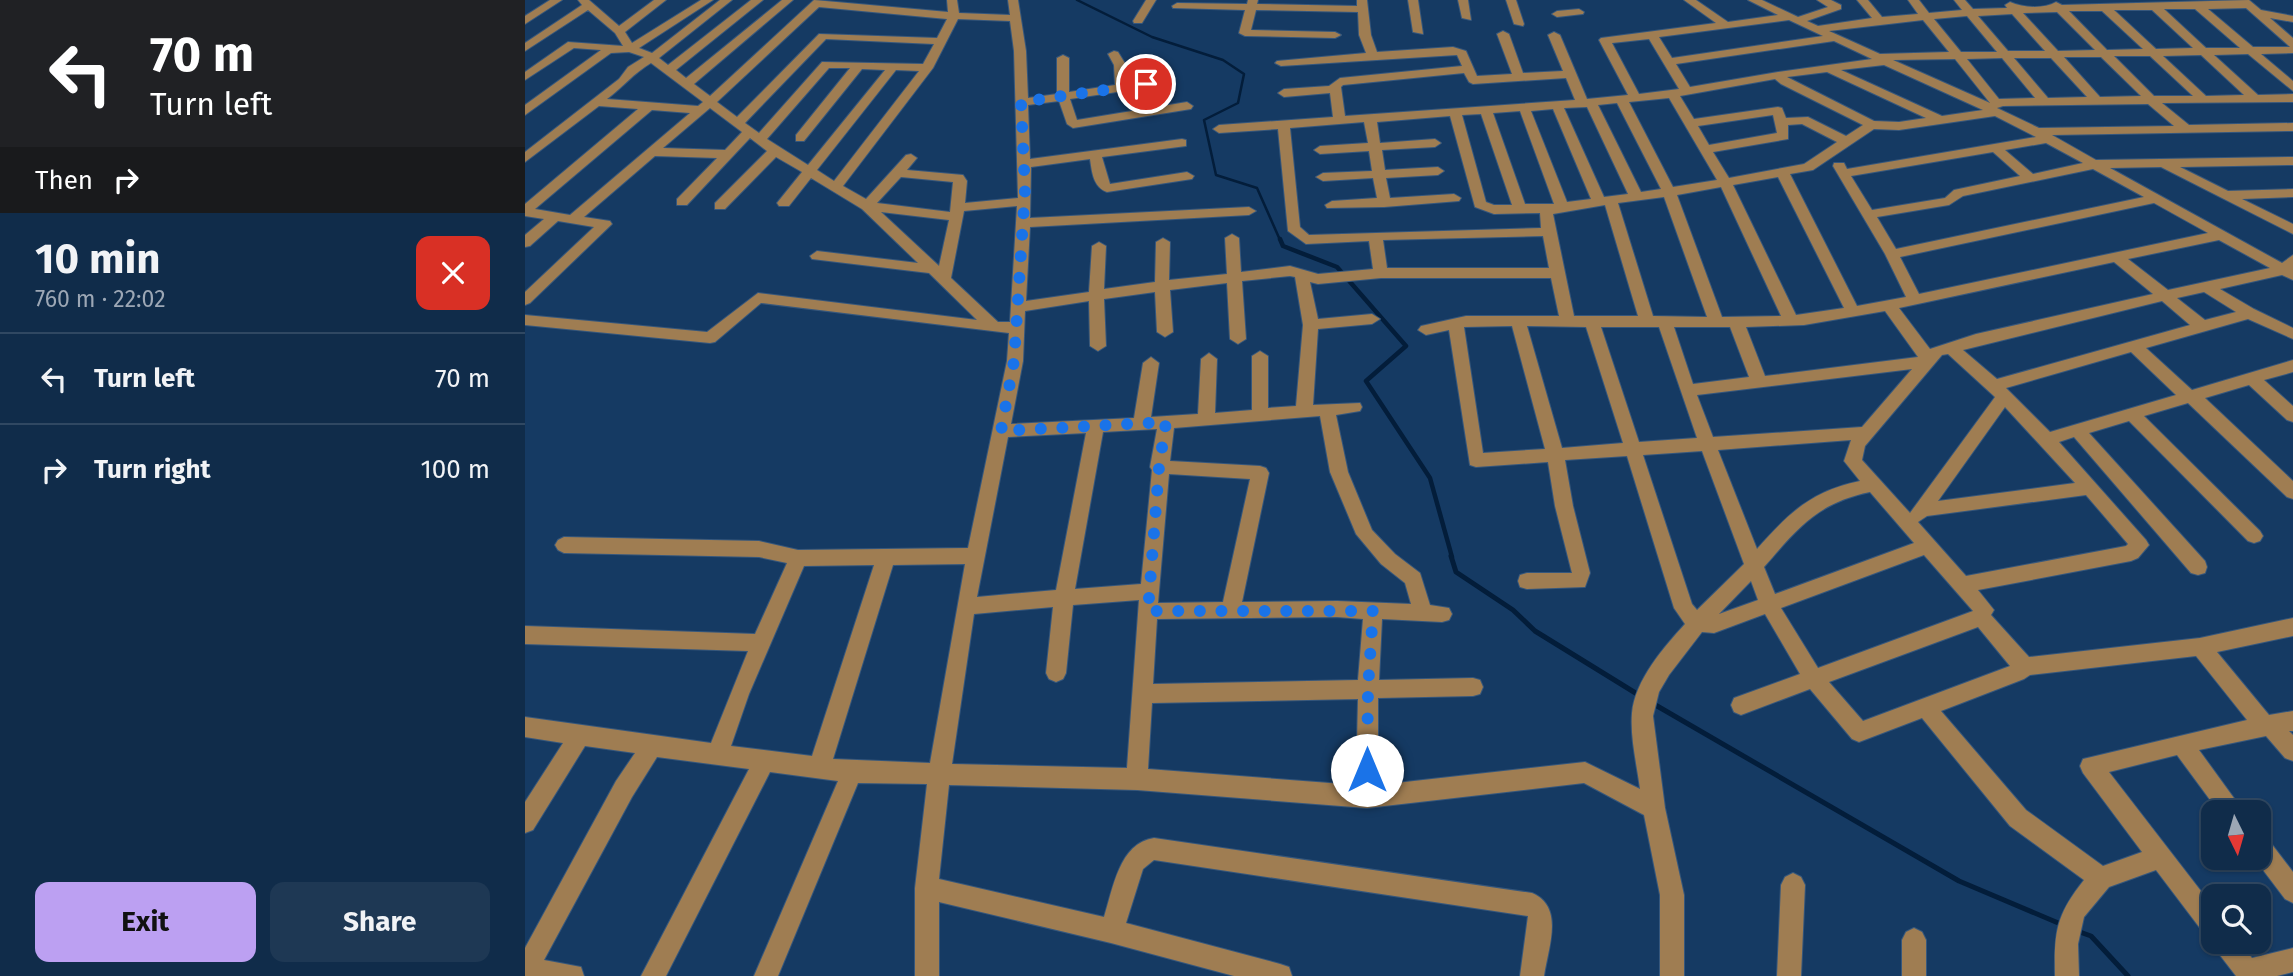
<!DOCTYPE html>
<html lang="en">
<head>
<meta charset="utf-8">
<style>
	body { margin:0; font-family:"Fira Sans",sans-serif; background:#1e3854; color:#f1f3f6; height:100vh; display:flex; flex-direction:column; font-size:26px; white-space:nowrap }
	* { box-sizing:border-box; margin:0 }
	p { font-size:23px; color:#9ca7b5 }
	.icon { flex:none; width:38px; height:38px; fill:none; stroke:currentColor; stroke-width:2; stroke-linecap:round; stroke-linejoin:round }
	.map { position:relative; flex:1; overflow:hidden }
	.drawer { display:flex; flex-direction:column; background:#102c4a; width:525px }
	.drawer>* { flex:none }
	.top-card { background:#202124; color:#fff; overflow:hidden }
	.needle { width:46px; rotate:175deg }
	.tools { position:absolute; left:1676px; top:800px; display:grid; gap:14px }
	.tools a { display:grid; place-items:center; width:70px; height:70px; border-radius:14px; background:#102c4a; box-shadow:0 2px 5px #0004,0 0 0 2px #304862; font-size:35px }
	.pin { position:absolute; display:grid; place-items:center; width:60px; height:60px; color:#fff; margin:-30px; border:4px solid #fff; border-radius:50%; box-shadow:0 2px 7px #0007 }
	.me { position:absolute; width:77px; margin:-38px; rotate:0deg; stroke-linejoin:round; filter:drop-shadow(0 0 5px #0008) }
	.turn { display:flex; align-items:center; gap:24px; height:147px; padding:0 35px; font-size:32px }
	.turn .icon { width:91px; height:91px; stroke-width:2.5 }
	.turn b { display:block; font-size:49px; line-height:60px }
	.then { display:flex; align-items:center; height:66px; padding:0 35px; background:#0003; gap:14px; font-size:26px }
	.round { display:grid; place-items:center; flex:none; width:74px; height:74px; border-radius:14px; background:#1e3854 }
	.summary { display:flex; align-items:center; justify-content:space-between; height:119px; padding:0 35px }
	h1 { font-size:42px; font-weight:700; line-height:52px }
	.primary-button { display:flex; gap:14px; margin-top:auto; padding:14px 35px }
	.primary-button a { flex:1; height:80px; border-radius:14px; background:#bca0f2; color:#111; font-size:28px; font-weight:700; line-height:80px; text-align:center }
	.primary-button a+a { background:#1e3854; color:#f1f3f6 }
	ul { padding:0; list-style:none }
	li { display:flex; align-items:center; gap:21px; height:91px; padding:0 35px; border-top:2px solid #304862 }
	li div { flex:1 }
	li b { display:block; font-size:26px }
	li em { font-style:normal }
	main { display:flex; flex:1; min-height:0 }
	.map>svg:first-child { display:block }
	.lines { fill:none; stroke-linecap:round; stroke-linejoin:round }
	.stream-far2 { stroke:#031d3a; stroke-width:2.5 }
	.stream-far1 { stroke:#031d3a; stroke-width:4.5 }
	.stream { stroke:#031d3a; stroke-width:5 }
	.minor-casing { stroke:#36577c; stroke-width:2 }
	.minor { fill:#9f7d52; fill-rule:evenodd }
	.route { stroke:#1a73e8; stroke-width:12; stroke-dasharray:0 21.6 }
</style>
</head>
<body>
<main>
<section class="drawer">
<div class="top-card">
<div class="turn"><svg class="icon" aria-label="left" viewBox="0 0 24 24"><path d="M17 20v-9H6M10 6l-5 5 5 5"/></svg><div><b>70 m</b>Turn left</div></div>
<div class="then">Then<svg class="icon" aria-label="right" viewBox="0 0 24 24"><path d="M7 20v-9h11M14 6l5 5-5 5"/></svg></div>
</div>
<div class="summary"><div><h1>10 min</h1><p>760 m · 22:02</p></div><a class="round" style="background:#d93025;color:#fff"><svg class="icon" aria-label="close" viewBox="0 0 24 24"><path d="M6 6l12 12M18 6L6 18"/></svg></a></div>
<ul>
<li><svg class="icon" aria-label="left" viewBox="0 0 24 24"><path d="M17 20v-9H6M10 6l-5 5 5 5"/></svg><div><b>Turn left</b></div><em>70 m</em></li>
<li><svg class="icon" aria-label="right" viewBox="0 0 24 24"><path d="M7 20v-9h11M14 6l5 5-5 5"/></svg><div><b>Turn right</b></div><em>100 m</em></li>
</ul>
<div class="primary-button"><a>Exit</a><a>Share</a></div>
</section>
<div class="map">
<svg width="1768" height="976" viewBox="0 0 1768 976">
	<rect width="100%" height="100%" fill="#153a63"/>
	<g class="lines">
		<!-- stream-far2 -->
		<path class="stream-far2" d="M 552,0 L 627,37 L 698,60 L 719,74 L 713,103 L 679,120 L 691,175 L 732,188 L 755,240"/>
		<!-- stream-far1 -->
		<path class="stream-far1" d="M 755,239 L 758,246 L 812,267 L 881,346 L 841,381 L 905,478 L 927,557"/>
		<!-- stream -->
		<path class="stream" d="M 926,556 L 931,572 L 988,610 L 1010,631 L 1117,697
			M 1127,703 L 1434,881 L 1538,925
			M 1552,931 L 1566,936 L 1603,976"/>
		<defs>
			<path id="minor" d="M 25,0 L 37,0 L 0,24 L 0,16 Z
				M 53,0 L 64,0 L 94,26 L 129,0 L 141,0 L 100,32 L 107,43 L 176,0 L 188,0 L 114,48 L 127,53 L 195,0 L 207,0 L 134,58 L 143,65 L 226,0 L 238,0 L 151,70 L 161,78 L 257,0 L 268,0 L 169,84 L 185,96 L 289,0 L 423,12 L 422,0 L 432,0 L 434,13 L 485,15 L 483,0 L 493,0 L 501,51 L 503,98 L 532,94 L 532,58 L 538,55 L 544,58 L 544,92 L 590,85 L 589,65 L 583,54 L 589,51 L 593,52 L 601,65 L 602,83 L 636,80 L 636,84 L 632,86 L 545,99 L 552,120 L 662,102 L 668,106 L 666,109 L 548,128 L 542,124 L 534,101 L 503,105 L 505,159 L 657,139 L 661,140 L 661,146 L 577,157 L 585,184 L 662,172 L 669,176 L 667,179 L 582,192 C 568,187 567,172 565,159 L 506,167 L 505,218 L 724,207 L 731,211 L 724,215 L 505,227 L 501,301 L 564,292 L 567,246 L 574,242 L 581,246 L 579,289 L 630,282 L 631,242 L 638,238 L 645,242 L 644,280 L 702,274 L 700,238 L 707,234 L 714,238 L 716,272 L 765,266 L 793,274 L 848,269 L 844,241 L 781,244 L 763,231 L 753,129 L 694,133 L 688,129 L 694,125 L 808,117 L 805,93 L 759,97 L 753,93 L 759,89 L 804,86 L 815,78 L 937,66 L 932,55 L 756,66 L 750,63 L 752,61 L 841,53 L 834,35 L 833,12 L 731,10 L 726,30 L 810,32 L 816,35 L 810,38 L 720,36 L 714,33 L 720,10 L 648,8 L 647,6 L 652,3 L 722,4 L 723,0 L 733,0 L 732,4 L 832,6 L 832,0 L 842,0 L 846,35 L 852,52 L 928,47 L 941,51 L 952,76 L 987,74 L 972,34 L 978,31 L 984,34 L 998,73 L 1038,71 L 1023,35 L 1029,32 L 1035,35 L 1062,99 L 1103,95 L 1074,40 L 1076,38 L 1191,23 L 1159,0 L 1171,0 L 1203,22 L 1253,15 L 1223,0 L 1237,0 L 1273,17 L 1303,7 L 1292,0 L 1306,0 L 1316,5 L 1316,9 L 1282,21 L 1293,26 L 1347,18 L 1332,0 L 1343,0 L 1357,17 L 1393,14 L 1383,0 L 1394,0 L 1404,13 L 1437,10 L 1429,0 L 1440,0 L 1448,9 L 1482,8 L 1480,5 L 1485,2 C 1498,8 1519,9 1531,2 L 1537,5 L 1724,0 L 1736,10 L 1768,16 L 1768,22 L 1745,18 L 1768,38 L 1768,53 L 1736,54 L 1768,81 L 1768,91 L 1723,54 L 1689,55 L 1733,95 L 1768,94 L 1768,102 L 1637,103 L 1664,125 L 1768,123 L 1768,131 L 1527,135 L 1571,160 L 1768,157 L 1768,165 L 1655,167 L 1703,191 L 1768,189 L 1768,197 L 1717,199 L 1768,224 L 1768,234 L 1636,167 L 1585,168 L 1757,263 L 1768,255 L 1768,280 L 1757,275 L 1695,289 L 1729,309 L 1768,328 L 1768,339 L 1723,319 L 1621,348 L 1667,390 L 1768,360 L 1768,372 L 1739,380 L 1768,406 L 1768,422 L 1762,420 L 1724,385 L 1680,398 L 1768,481 L 1768,499 L 1762,497 L 1663,403 L 1619,416 L 1735,531 L 1738,536 L 1735,541 L 1729,543 L 1723,541 L 1604,421 L 1564,433 L 1680,561 L 1682,567 L 1680,573 L 1673,575 L 1666,573 L 1549,437 L 1534,442 L 1621,540 L 1624,545 L 1613,558 L 1606,561 L 1453,590 L 1469,610 L 1466,615 L 1504,657 L 1675,638 L 1768,618 L 1768,636 L 1692,652 L 1744,715 L 1768,711 L 1768,731 L 1764,731 L 1768,735 L 1768,761 L 1760,758 L 1741,736 L 1674,750 L 1719,812 L 1694,812 L 1652,755 L 1584,772 L 1689,908 L 1689,942 L 1714,942 L 1727,958 L 1768,948 L 1768,972 L 1752,976 L 1711,976 L 1691,950 L 1688,939 L 1681,936 L 1631,870 L 1584,887 L 1559,917 L 1553,944 L 1554,976 L 1530,976 C 1529,932 1531,915 1559,880 L 1485,826 L 1397,718 L 1334,742 L 1327,739 L 1285,689 L 1216,715 L 1209,712 L 1206,705 L 1209,698 L 1275,674 L 1240,614 L 1189,633 L 1177,632 L 1144,675 L 1134,692 L 1128,716 L 1140,808 L 1159,895 L 1159,976 L 1135,976 L 1135,895 L 1119,815 L 1059,783 L 842,808 L 612,790 L 424,785 L 414,879 L 579,917 C 588,889 594,843 629,838 L 1007,893 C 1040,907 1023,948 1019,976 L 995,976 L 1003,916 L 629,860 L 618,869 L 601,923 L 755,964 L 764,967 L 767,976 L 709,976 L 586,943 L 414,902 L 414,976 L 390,976 L 390,888 L 402,784 L 333,783 L 253,976 L 229,976 L 313,781 L 245,772 L 141,976 L 116,976 L 224,769 L 132,757 L 107,797 L 19,960 L 56,967 L 59,976 L 0,976 L 0,948 L 91,781 L 110,753 L 60,746 L 8,830 L 0,833 L 0,802 L 38,743 L 0,737 L 0,717 L 186,743 L 223,651 L 0,644 L 0,626 L 230,634 L 262,563 L 234,557 L 39,553 L 33,550 L 30,545 L 33,540 L 39,537 L 234,541 L 273,550 L 443,548 L 482,361 L 484,333 L 236,303 L 190,342 L 185,343 L 0,325 L 0,315 L 182,332 L 233,293 L 452,320 L 404,273 L 287,259 L 285,256 L 292,251 L 393,263 L 337,209 L 286,178 L 264,206 L 254,206 L 252,203 L 277,172 L 251,157 L 200,209 L 190,209 L 190,203 L 242,151 L 225,138 L 162,205 L 152,205 L 152,199 L 192,158 L 130,156 L 59,217 L 85,221 L 87,224 L 5,303 L 0,305 L 0,292 L 69,227 L 33,221 L 5,246 L 0,247 L 0,235 L 19,219 L 0,216 L 0,204 L 113,109 L 74,106 L 0,162 L 0,152 L 94,79 L 103,67 L 119,57 L 104,52 L 86,53 L 0,115 L 0,105 L 76,50 L 49,48 L 0,80 L 0,72 L 43,42 L 98,46 L 90,33 L 63,10 L 0,51 L 0,43 L 57,5 ZM 294,7 L 422,19 L 412,38 L 294,34 L 212,117 L 192,102 ZM 1721,8 L 1764,46 L 1765,47 L 1728,47 L 1683,9 ZM 1639,9 L 1670,9 L 1715,48 L 1681,48 ZM 1589,10 L 1627,10 L 1668,48 L 1631,49 ZM 1544,11 L 1577,11 L 1618,49 L 1582,50 ZM 1532,12 L 1570,50 L 1533,51 L 1498,13 ZM 1487,14 L 1520,51 L 1483,51 L 1453,16 ZM 1442,16 L 1472,52 L 1436,52 L 1409,19 ZM 433,19 L 485,21 L 489,51 L 493,198 L 440,203 L 442,181 L 438,175 L 382,170 L 392,158 L 386,154 L 381,155 L 341,199 L 318,186 L 408,68 ZM 1264,20 L 1298,36 L 1147,58 L 1134,37 ZM 1398,20 L 1424,52 L 1355,54 L 1304,31 ZM 301,39 L 409,44 L 398,64 L 297,62 L 234,133 L 220,123 ZM 1124,39 L 1154,89 L 1114,94 L 1087,43 ZM 1309,41 L 1347,59 L 1253,72 L 1165,87 L 1151,64 ZM 1676,55 L 1719,95 L 1681,96 L 1638,56 ZM 1589,56 L 1625,56 L 1668,96 L 1629,96 ZM 1539,57 L 1576,57 L 1616,96 L 1575,97 ZM 1477,58 L 1510,98 L 1474,99 L 1442,59 ZM 1489,58 L 1526,58 L 1562,97 L 1523,98 ZM 1430,59 L 1465,103 L 1368,60 ZM 126,63 L 178,102 L 173,106 L 82,99 C 98,87 109,73 126,63 ZM 1359,65 L 1458,110 L 1417,116 L 1316,70 ZM 304,68 L 325,68 L 271,135 L 271,141 L 279,141 L 337,69 L 360,70 L 283,165 L 242,139 ZM 371,70 L 394,71 L 309,181 L 292,170 ZM 1302,72 L 1401,118 L 1374,122 L 1349,121 L 1262,77 ZM 939,73 L 944,82 L 948,84 L 1041,78 L 1050,100 L 820,116 L 816,87 L 818,85 ZM 1250,79 L 1256,84 L 1338,125 L 1321,136 L 1283,117 L 1261,118 L 1257,108 L 1253,107 L 1169,119 L 1155,96 ZM 1144,98 L 1192,180 L 1148,187 L 1104,102 ZM 1092,103 L 1136,189 L 1116,192 L 1073,105 ZM 1623,104 L 1649,126 L 1514,128 L 1472,108 L 1478,106 ZM 1062,107 L 1103,194 L 1079,197 L 1039,108 ZM 185,108 L 217,132 L 200,150 L 138,148 ZM 1028,109 L 1066,199 L 1042,202 L 1006,111 ZM 127,110 L 165,113 L 45,215 L 10,209 ZM 995,111 L 1029,204 L 1000,204 L 968,113 ZM 956,114 L 987,205 L 969,205 L 961,202 L 937,115 ZM 1248,115 L 1252,133 L 1184,145 L 1173,126 ZM 925,116 L 950,207 L 969,214 L 1015,213 L 1016,228 L 784,235 L 775,227 L 765,128 L 839,122 L 843,143 L 795,146 L 789,150 L 795,154 L 844,151 L 847,171 L 798,173 L 791,177 L 798,181 L 848,178 L 852,198 L 807,201 L 800,205 L 802,208 L 859,207 L 934,201 L 936,198 L 929,194 L 865,198 L 861,178 L 913,175 L 919,171 L 913,167 L 860,170 L 857,150 L 910,147 L 916,143 L 910,139 L 855,143 L 852,122 ZM 1470,116 L 1511,137 L 1322,169 L 1319,163 L 1309,163 L 1308,166 L 1360,254 L 1381,297 L 1332,306 L 1265,174 L 1288,170 L 1349,129 L 1374,130 ZM 1277,124 L 1312,142 L 1279,164 L 1204,178 L 1188,152 L 1263,139 L 1263,125 ZM 1521,143 L 1558,163 L 1508,174 L 1480,150 ZM 1468,152 L 1495,176 L 1429,190 L 1420,198 L 1347,210 L 1326,176 ZM 1568,169 L 1619,197 L 1371,249 L 1352,217 L 1424,205 L 1438,196 ZM 376,177 L 428,182 L 425,212 L 352,203 ZM 1253,177 L 1319,308 L 1271,315 L 1208,185 ZM 1196,187 L 1256,316 L 1197,317 L 1152,195 ZM 1139,197 L 1182,317 L 1128,316 L 1093,203 ZM 1629,203 L 1683,233 L 1394,294 L 1375,257 ZM 1080,205 L 1113,316 L 1049,316 L 1028,214 ZM 492,206 L 485,322 L 473,322 L 426,278 L 439,211 ZM 356,212 L 424,220 L 414,266 L 413,265 ZM 1018,236 L 1024,268 L 862,268 L 858,240 ZM 1694,240 L 1745,268 L 1643,290 L 1603,259 ZM 1589,262 L 1628,294 L 1451,334 L 1405,349 L 1374,308 ZM 765,276 L 770,277 L 778,325 L 771,406 L 743,408 L 743,356 L 735,351 L 727,356 L 727,410 L 690,413 L 692,359 L 684,353 L 676,359 L 673,414 L 626,417 L 634,363 L 626,357 L 618,363 L 609,418 L 486,424 L 498,361 L 500,311 L 564,301 L 565,346 L 573,351 L 581,346 L 579,299 L 630,292 L 632,332 L 640,337 L 648,332 L 645,290 L 702,283 L 705,339 L 713,344 L 721,339 L 717,281 ZM 856,278 L 1026,278 L 1034,316 L 941,316 L 896,326 L 893,330 L 901,335 L 924,330 L 945,465 L 951,467 L 1023,462 L 1030,506 L 1047,573 L 1002,573 L 995,575 L 993,581 L 995,587 L 1002,589 L 1060,587 L 1065,573 L 1048,506 L 1040,460 L 1102,456 L 1149,608 L 1160,624 C 1139,647 1110,680 1107,713 C 1105,738 1112,765 1115,789 L 1060,762 L 853,785 L 853,698 L 948,696 L 955,694 L 958,687 L 955,680 L 948,678 L 854,680 L 857,619 L 917,622 L 924,620 L 927,614 L 924,608 L 905,605 L 895,573 L 870,554 L 847,530 L 823,472 L 811,415 L 835,411 L 837,407 L 835,403 L 788,405 L 793,329 L 847,324 L 855,319 L 847,314 L 793,319 L 785,282 L 793,284 ZM 1679,292 L 1711,312 L 1680,320 L 1652,298 ZM 1637,301 L 1665,325 L 1472,379 L 1438,350 ZM 1360,311 L 1393,357 L 1240,376 L 1221,327 L 1279,325 ZM 987,326 L 1020,449 L 958,453 L 939,327 ZM 1002,326 L 1061,327 L 1098,443 L 1037,448 ZM 1076,327 L 1134,327 L 1172,438 L 1114,442 ZM 1149,327 L 1205,327 L 1224,377 L 1168,384 ZM 1606,352 L 1651,395 L 1525,432 L 1481,388 ZM 1423,354 L 1470,397 L 1385,513 L 1337,460 L 1340,446 L 1417,355 ZM 1387,369 L 1337,427 L 1188,437 L 1172,395 ZM 1480,407 L 1550,483 L 1413,501 ZM 795,416 L 805,472 L 831,534 L 856,564 L 880,583 L 886,604 L 812,601 L 717,602 L 744,473 L 741,468 L 735,466 L 645,461 L 649,428 ZM 632,429 L 625,467 L 627,470 L 616,584 L 550,589 L 578,432 ZM 561,433 L 531,590 L 452,597 L 483,437 ZM 1326,440 L 1319,461 L 1335,481 C 1286,491 1264,513 1232,549 L 1193,450 ZM 1177,451 L 1219,564 L 1172,610 L 1167,604 L 1118,455 ZM 644,474 L 725,479 L 698,602 L 633,603 ZM 1345,492 L 1389,543 L 1250,594 L 1239,567 C 1273,528 1292,503 1345,492 ZM 1561,495 L 1603,544 L 1601,546 L 1441,576 L 1393,522 L 1402,516 ZM 1399,555 L 1448,611 L 1293,668 L 1256,608 ZM 440,564 L 405,763 L 308,759 L 368,565 ZM 349,565 L 287,756 L 206,746 L 224,694 L 279,566 ZM 1226,581 L 1233,600 L 1194,614 ZM 614,600 L 602,768 L 427,764 L 449,614 L 528,607 L 521,673 L 524,679 L 531,682 L 538,679 L 541,673 L 548,605 ZM 812,617 L 838,619 L 833,680 L 628,684 L 632,619 ZM 1453,627 L 1485,666 L 1338,721 L 1304,682 ZM 1671,656 L 1722,720 L 1558,759 L 1555,766 L 1558,773 L 1617,852 L 1578,866 L 1501,810 L 1416,711 L 1499,679 L 1505,675 ZM 833,699 L 831,785 L 623,769 L 627,703 Z
				M 621,0 L 631,0 L 617,23 L 609,23 L 608,21 Z
				M 883,0 L 893,0 L 898,34 L 888,32 Z
				M 933,0 L 943,0 L 946,20 L 937,18 Z
				M 981,0 L 991,0 L 999,24 L 998,26 L 989,24 Z
				M 1054,9 L 1059,12 L 1058,14 L 1032,17 L 1027,14 L 1032,11 Z
				M 1734,835 L 1742,838 L 1768,872 L 1768,903 L 1760,899 L 1729,858 L 1734,858 Z
				M 1268,873 L 1276,877 L 1280,885 L 1276,976 L 1252,976 L 1256,885 L 1260,877 Z
				M 1389,928 L 1397,932 L 1401,940 L 1401,976 L 1377,976 L 1377,940 L 1381,932 Z"/>
		</defs>
		<!-- minor casing -->
		<use href="#minor" class="minor-casing"/>
		<!-- minor -->
		<use href="#minor" class="minor"/>
	</g>
	<g class="lines">
		<!-- route -->
		<path class="route" d="M 621,84 L 496,102 L 500,190 L 489,361 L 476,431 L 641,422 L 634,467 L 623,611 L 848,611 L 843,689 L 842,770"/>
	</g>
</svg>
<div class="tools">
<a><svg class="needle" viewBox="-14 -14 28 28"><path d="M0-13l5 13h-10z" fill="#e53935"/><path d="M0 13l5-13h-10z" fill="#9ca7b5"/></svg></a>
<a><svg class="icon" aria-label="search" viewBox="0 0 24 24"><circle cx="10" cy="10" r="6"/><path d="M15 15l6 6"/></svg></a>
</div>
<div class="pin" style="left:621px;top:84px;background:#d93025"><svg class="icon" aria-label="arrive" viewBox="0 0 24 24"><path d="M6 21V4h12l-3 4 3 4H6"/></svg></div>
<svg class="me" style="left:842px;top:770px" viewBox="-20 -20 40 40"><circle r="19" fill="#fff"/><path d="M0-13L10 11 0 6-10 11z" fill="#1a73e8"/></svg>
</div>
</main>
</body>
</html>
